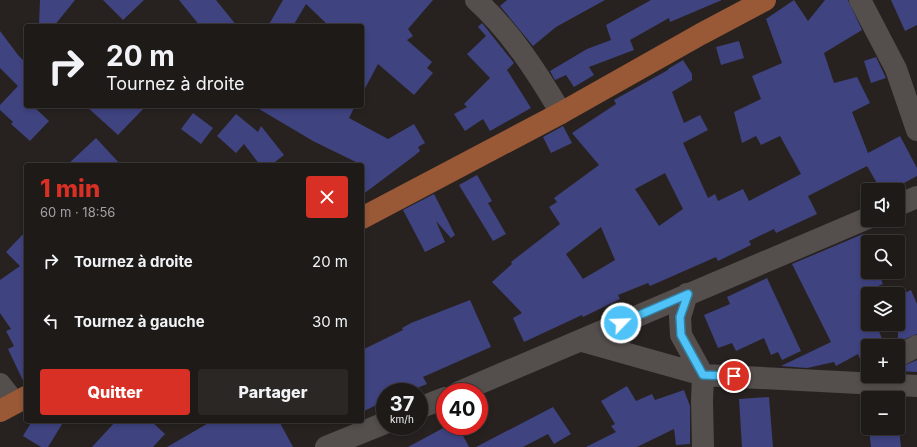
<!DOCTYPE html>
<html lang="fr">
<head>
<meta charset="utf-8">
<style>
	body { margin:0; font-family:Inter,sans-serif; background:#2a2725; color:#f1f3f6; height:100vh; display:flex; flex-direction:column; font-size:15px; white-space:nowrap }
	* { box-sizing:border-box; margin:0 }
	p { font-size:13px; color:#a0a1a2 }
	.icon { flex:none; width:22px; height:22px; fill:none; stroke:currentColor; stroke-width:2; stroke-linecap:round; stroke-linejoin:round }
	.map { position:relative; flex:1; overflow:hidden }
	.details { position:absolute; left:24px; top:163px; width:340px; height:260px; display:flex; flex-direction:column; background:#1d1a18; border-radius:4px; box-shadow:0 2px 6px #0003,0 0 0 1px #3b3837 }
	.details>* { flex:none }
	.top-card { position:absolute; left:24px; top:24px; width:340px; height:84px; border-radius:4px; box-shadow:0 2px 6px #0003,0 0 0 1px #3b3837; background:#1d1a18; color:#f1f3f6; overflow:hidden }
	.tools { position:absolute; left:861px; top:183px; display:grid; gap:8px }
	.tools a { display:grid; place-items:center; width:44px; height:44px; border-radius:4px; background:#1d1a18; box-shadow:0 2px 6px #0003,0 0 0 1px #3b3837; font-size:20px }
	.speed { position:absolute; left:376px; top:383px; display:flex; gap:8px; font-size:20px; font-weight:700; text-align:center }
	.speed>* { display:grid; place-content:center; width:52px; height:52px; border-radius:50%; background:#1d1a18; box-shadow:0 2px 6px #0003,0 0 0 1px #3b3837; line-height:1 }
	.speed small { font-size:10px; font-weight:400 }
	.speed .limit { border:6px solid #d22; background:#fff; color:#111 }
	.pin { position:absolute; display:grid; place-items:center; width:34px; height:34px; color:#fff; margin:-17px; border:2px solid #fff; border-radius:50%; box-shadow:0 1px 4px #0007 }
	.me { position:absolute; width:44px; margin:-22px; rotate:66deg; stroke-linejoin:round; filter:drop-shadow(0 0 3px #0008) }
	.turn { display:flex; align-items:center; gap:14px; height:84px; padding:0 16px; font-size:18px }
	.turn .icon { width:52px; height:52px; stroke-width:2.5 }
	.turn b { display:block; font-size:28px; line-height:34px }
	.round { display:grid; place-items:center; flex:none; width:42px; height:42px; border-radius:4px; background:#2a2725 }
	.overview { display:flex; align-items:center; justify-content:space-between; height:68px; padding:0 16px }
	h1 { font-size:24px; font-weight:800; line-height:30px; color:#d93025 }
	.button { display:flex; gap:8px; margin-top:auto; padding:8px 16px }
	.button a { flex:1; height:46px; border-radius:4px; background:#d93025; color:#fff; font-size:16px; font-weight:800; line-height:46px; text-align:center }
	.button a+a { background:#2a2725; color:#f1f3f6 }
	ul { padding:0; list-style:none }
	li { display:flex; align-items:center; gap:12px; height:60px; padding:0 16px }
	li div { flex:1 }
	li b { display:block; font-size:15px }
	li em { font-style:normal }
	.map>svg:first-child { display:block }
	.building { fill:#3f4380; fill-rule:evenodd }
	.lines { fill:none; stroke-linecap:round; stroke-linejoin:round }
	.minor { stroke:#544e4c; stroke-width:22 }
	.major { stroke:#995836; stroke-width:22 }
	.route-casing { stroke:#337fa1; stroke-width:10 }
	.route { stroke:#4fc3f7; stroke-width:7 }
</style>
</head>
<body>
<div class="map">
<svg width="917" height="447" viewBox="0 0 917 447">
	<rect width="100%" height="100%" fill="#272220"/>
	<!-- building -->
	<path class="building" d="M 40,0 L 75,0 L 54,26 L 39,26 Z
		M 103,0 L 144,0 L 123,20 Z
		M 179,0 L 216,0 L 237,26 L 200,26 Z
		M 283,0 L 433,0 L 408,29 L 413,36 L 407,40 L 432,62 L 427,68 L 433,73 L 414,95 L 378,64 L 362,94 L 362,26 L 329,26 L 306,4 L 293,26 L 268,26 Z
		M 507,0 L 605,0 L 556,27 L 533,46 L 500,6 Z
		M 651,0 L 722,0 L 670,22 L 669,18 L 630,40 L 634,50 L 589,67 L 594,75 L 574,87 L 566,75 L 555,80 L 550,71 L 587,49 L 611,40 L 606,25 Z
		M 794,0 L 808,21 L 825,0 L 848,0 L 862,30 L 824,53 L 834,83 L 857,77 L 870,103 L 852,112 L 868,153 L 900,136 L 917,168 L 917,176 L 891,190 L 881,190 L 867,166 L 808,196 L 817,214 L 776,233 L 774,229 L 749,241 L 751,245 L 718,261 L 716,257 L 650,286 L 648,283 L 618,295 L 620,299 L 583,317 L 582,315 L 524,342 L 513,318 L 522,313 L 492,282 L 512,264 L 511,262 L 560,224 L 549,207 L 557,202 L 554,198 L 599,165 L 572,133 L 616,104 L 614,100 L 668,70 L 668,69 L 683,60 L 692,74 L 692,80 L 672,92 L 684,123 L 700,115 L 708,130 L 683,143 L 708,198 L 715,194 L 718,201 L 743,189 L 749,201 L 801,174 L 780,136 L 761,145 L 756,136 L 742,143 L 734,112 L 761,99 L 752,76 L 782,63 L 766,19 ZM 665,173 L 683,209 L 659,226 L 635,189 ZM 601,227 L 615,260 L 583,279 L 566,254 Z
		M 891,0 L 917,0 L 917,25 L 905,31 Z
		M 482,23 L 514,63 L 507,70 L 531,108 L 490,131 L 483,119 L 465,131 L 454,114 L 467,107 L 464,104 L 490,78 L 467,54 L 486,36 L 478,27 Z
		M 0,31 L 18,55 L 26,63 L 26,106 L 33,106 L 49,121 L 30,141 L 11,124 L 13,122 L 0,110 L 0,105 L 18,86 L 0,68 Z
		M 739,41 L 744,58 L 721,65 L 716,47 Z
		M 876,57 L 886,78 L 871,83 L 864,61 Z
		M 86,106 L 146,106 L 118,135 Z
		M 254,106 L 355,106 L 349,118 L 388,139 L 414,124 L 425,143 L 418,147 L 420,151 L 414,156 L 362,195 L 362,165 L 313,141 Z
		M 193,113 L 213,128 L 201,144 L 181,129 Z
		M 236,114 L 258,132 L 261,126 L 284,155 L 271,165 L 260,165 L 244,144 L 236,153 L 217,136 Z
		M 563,126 L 572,143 L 551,153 L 543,137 Z
		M 96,138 L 121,165 L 67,165 Z
		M 477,175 L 492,201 L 488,203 L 506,234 L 493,241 L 459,185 Z
		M 434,194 L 455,235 L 451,238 L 436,221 L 445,242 L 425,252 L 403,210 Z
		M 26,231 L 26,385 L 25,385 L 8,349 L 14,346 L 6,331 L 11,329 L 0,313 L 0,280 L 20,266 L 6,252 Z
		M 863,234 L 868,246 L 868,272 L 878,272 L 883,284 L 863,292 L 868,305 L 868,324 L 876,324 L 885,346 L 868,346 L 868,355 L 860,359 L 858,354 L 836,366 L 834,362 L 807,368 L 781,366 L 831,342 L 792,264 Z
		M 767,278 L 801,351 L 782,360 L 778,352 L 771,355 L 764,338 L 736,351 L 732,343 L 718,348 L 704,315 L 730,304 L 727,297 Z
		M 911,290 L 917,304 L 917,334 L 898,342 L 898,296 Z
		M 470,300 L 491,347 L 423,377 L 427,384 L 407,392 L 385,392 L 385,401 L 362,412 L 362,350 L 403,330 L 402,328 L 411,323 Z
		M 917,360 L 917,372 L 898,371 L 898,368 Z
		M 627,386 L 636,401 L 652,394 L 655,400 L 684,390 L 690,406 L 690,444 L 676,445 L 674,429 L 637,447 L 586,447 L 616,432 L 611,426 L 615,424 L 601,401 Z
		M 769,397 L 773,447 L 742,447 L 739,399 Z
		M 553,407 L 571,434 L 554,444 L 548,434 L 523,447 L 476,447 Z
		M 898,420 L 901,447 L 871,447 L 869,428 L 898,428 Z
		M 32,421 L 64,421 L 48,447 L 41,447 L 23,436 Z
		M 116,421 L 151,421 L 165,434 L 153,447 L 92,447 Z
		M 212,421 L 279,421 L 293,447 L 167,447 Z
		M 447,426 L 458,426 L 469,447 L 408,447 Z"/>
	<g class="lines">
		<!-- minor -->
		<path class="minor" d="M 476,0 C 511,32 537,72 561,113
			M 860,0 L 896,69 L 917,130
			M 898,205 L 917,197
			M 687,294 L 680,317 L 681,335 L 703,375 L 702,401 L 703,447
			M 582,341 L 703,375 L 917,386
			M 898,356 L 917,346
			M 0,384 L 15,403
			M 459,392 L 868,218
			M 419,408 L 445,398
			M 326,447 L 385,423"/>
		<!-- major -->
		<path class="major" d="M 362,218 L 561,113 L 701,34 L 765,0
			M 0,411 L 26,397"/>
	</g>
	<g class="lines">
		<defs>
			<path id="route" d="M 621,323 L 688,294 L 680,317 L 681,335 L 703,375 L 734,376"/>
		</defs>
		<!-- route casing -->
		<use href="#route" class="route-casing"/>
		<!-- route -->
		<use href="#route" class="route"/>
	</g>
</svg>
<div class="tools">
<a><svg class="icon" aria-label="sound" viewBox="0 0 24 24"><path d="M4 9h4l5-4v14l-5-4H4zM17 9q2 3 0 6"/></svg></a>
<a><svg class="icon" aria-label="search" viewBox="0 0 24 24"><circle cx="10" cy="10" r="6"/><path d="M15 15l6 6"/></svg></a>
<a><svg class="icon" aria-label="layers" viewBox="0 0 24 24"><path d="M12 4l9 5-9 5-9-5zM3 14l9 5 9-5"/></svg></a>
<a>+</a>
<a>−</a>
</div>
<div class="speed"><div>37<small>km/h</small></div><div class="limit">40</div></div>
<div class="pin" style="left:734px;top:376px;background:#d93025"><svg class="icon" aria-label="arrive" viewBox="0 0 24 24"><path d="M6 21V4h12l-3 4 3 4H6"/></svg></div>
<svg class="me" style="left:621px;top:323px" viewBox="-20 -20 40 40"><circle r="17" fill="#4fc3f7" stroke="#fff" stroke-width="3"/><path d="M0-11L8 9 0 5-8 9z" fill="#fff"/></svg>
<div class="top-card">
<div class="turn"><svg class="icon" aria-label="right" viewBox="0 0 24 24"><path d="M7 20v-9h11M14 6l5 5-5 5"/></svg><div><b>20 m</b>Tournez à droite</div></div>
</div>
<section class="details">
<div class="overview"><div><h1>1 min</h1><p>60 m · 18:56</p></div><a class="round" style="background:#d93025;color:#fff"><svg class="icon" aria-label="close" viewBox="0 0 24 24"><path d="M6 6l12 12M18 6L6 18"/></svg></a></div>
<ul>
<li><svg class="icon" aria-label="right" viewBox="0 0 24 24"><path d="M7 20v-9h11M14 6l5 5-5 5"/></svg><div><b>Tournez à droite</b></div><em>20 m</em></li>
<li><svg class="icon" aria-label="left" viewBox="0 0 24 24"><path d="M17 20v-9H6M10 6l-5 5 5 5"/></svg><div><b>Tournez à gauche</b></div><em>30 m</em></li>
</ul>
<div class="button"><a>Quitter</a><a>Partager</a></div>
</section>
</div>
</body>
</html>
